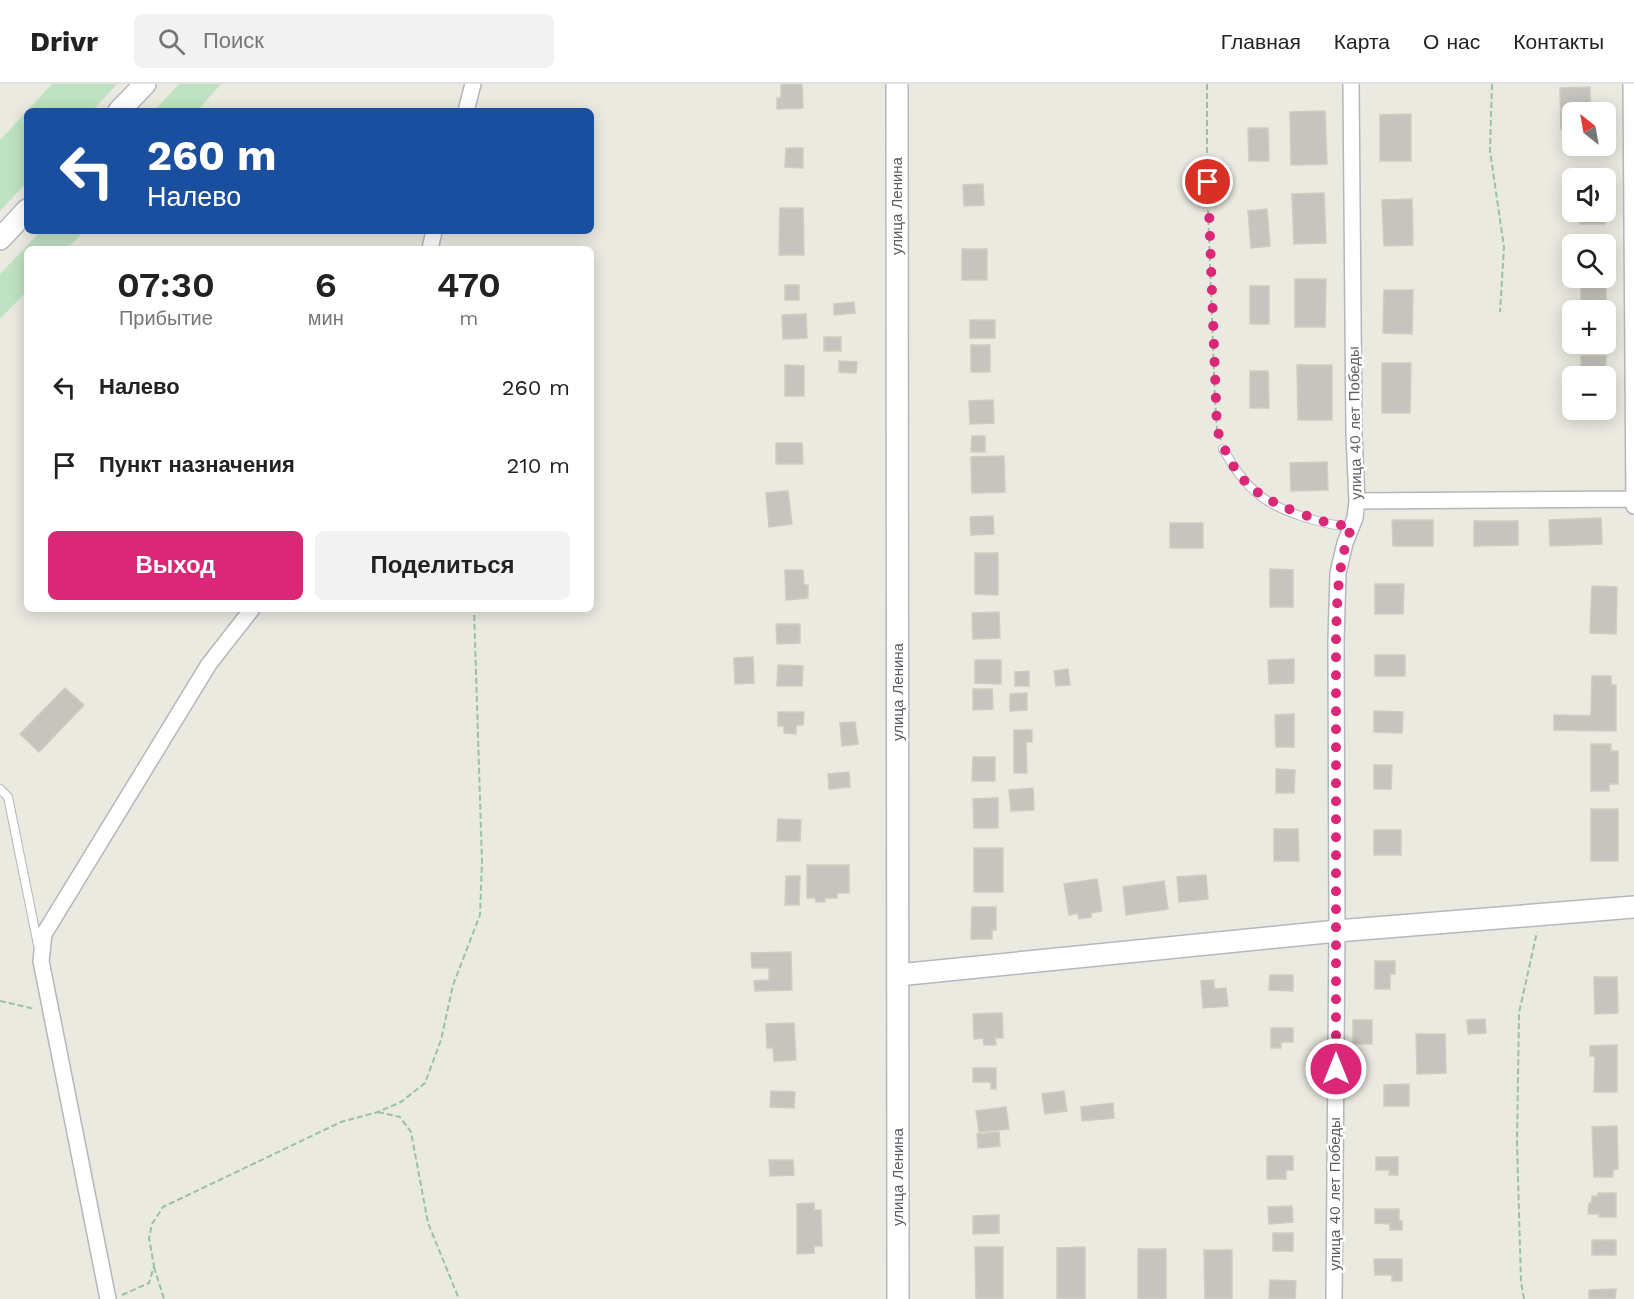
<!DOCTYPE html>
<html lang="ru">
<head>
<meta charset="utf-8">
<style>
	body { margin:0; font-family:"Work Sans",sans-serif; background:#f2f2f2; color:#222; height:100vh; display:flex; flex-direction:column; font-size:22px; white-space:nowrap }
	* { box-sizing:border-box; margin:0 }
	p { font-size:20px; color:#767676 }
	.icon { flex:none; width:33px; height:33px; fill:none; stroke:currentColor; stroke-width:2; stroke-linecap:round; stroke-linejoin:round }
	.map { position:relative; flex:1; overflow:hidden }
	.sheet { position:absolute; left:24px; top:162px; width:570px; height:366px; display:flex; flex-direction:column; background:#fff; border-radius:9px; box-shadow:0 3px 15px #0003 }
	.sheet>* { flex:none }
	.guide { position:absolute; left:24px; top:24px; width:570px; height:126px; border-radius:9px; box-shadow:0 3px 15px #0003; background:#1a4fa0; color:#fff; overflow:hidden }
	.needle { width:39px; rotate:329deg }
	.buttons { position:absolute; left:1562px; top:18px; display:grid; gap:12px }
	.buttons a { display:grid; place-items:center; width:54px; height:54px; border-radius:9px; background:#fff; box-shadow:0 3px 15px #0003; font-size:30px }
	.pin { position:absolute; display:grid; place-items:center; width:51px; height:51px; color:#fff; margin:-26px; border:3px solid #fff; border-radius:50%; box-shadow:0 2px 6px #0007 }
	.me { position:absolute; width:66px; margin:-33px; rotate:0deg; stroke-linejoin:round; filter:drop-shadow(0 0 4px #0008) }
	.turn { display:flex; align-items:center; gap:21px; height:126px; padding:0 24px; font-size:27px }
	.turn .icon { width:78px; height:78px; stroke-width:2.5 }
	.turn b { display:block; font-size:42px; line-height:51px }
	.eta { display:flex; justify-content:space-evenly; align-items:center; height:102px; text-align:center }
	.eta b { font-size:36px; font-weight:600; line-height:42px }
	.primary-button { display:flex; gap:12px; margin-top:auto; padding:12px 24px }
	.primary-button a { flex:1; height:69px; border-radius:9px; background:#db2777; color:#fff; font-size:24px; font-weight:600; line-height:69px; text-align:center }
	.primary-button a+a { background:#f2f2f2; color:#222 }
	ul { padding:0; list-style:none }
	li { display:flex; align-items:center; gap:18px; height:78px; padding:0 24px }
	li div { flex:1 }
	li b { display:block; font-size:22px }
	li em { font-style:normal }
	header { display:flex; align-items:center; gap:36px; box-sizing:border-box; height:84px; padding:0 30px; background:#fff; border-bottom:2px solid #e0e0e0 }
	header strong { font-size:28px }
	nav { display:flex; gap:33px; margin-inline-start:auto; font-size:21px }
	.search { width:420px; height:54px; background:#f2f2f2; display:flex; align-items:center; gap:15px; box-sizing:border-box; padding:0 21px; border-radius:9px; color:#767676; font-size:22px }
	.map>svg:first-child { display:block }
	.green { fill:#bee2c2 }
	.building { fill:#c6c4be; stroke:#cfccbf; stroke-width:1.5 }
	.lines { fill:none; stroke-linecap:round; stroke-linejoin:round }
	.lane-casing { stroke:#b3b6bb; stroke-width:10 }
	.street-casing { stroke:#b3b6bb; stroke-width:18 }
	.secondary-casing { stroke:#b4b7bd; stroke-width:24 }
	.path { stroke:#98c2a8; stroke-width:2; stroke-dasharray:6 3; stroke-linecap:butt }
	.lane { stroke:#fff; stroke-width:8 }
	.street { stroke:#fff; stroke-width:15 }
	.secondary { stroke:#fff; stroke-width:21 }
	.route { stroke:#db2777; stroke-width:10; stroke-dasharray:0 18 }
	.labels { text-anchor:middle; stroke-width:5; stroke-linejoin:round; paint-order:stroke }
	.street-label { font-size:15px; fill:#595c61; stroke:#fff }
</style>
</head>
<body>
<header>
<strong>Drivr</strong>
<div class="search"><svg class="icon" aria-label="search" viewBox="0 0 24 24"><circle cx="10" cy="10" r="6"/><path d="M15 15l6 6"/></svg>Поиск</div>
<nav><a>Главная</a><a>Карта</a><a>О нас</a><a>Контакты</a></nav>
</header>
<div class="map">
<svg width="1634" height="1215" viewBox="0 0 1634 1215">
	<rect width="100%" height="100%" fill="#ebeae1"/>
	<!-- green -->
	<path class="green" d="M 52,0 L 117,0 L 92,27 L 27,27 L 27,98 L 0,127 L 0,56 Z
		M 179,0 L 221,0 L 197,27 L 154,27 Z
		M 41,147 L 84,147 L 67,165 L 27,165 L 27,207 L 0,235 L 0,190 Z"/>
	<!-- building -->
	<path class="building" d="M 781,0 L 802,0 L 803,24 L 777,25 L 777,14 L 781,14 Z
		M 1590,3 L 1590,28 L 1572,28 L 1572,45 L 1561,45 L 1560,4 Z
		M 1325,27 L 1327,80 L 1291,81 L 1290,28 Z
		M 1411,30 L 1411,77 L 1380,77 L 1380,31 Z
		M 1248,44 L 1268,44 L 1269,77 L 1249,77 Z
		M 786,64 L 803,64 L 803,84 L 785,83 Z
		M 1605,98 L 1605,140 L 1580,140 L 1580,128 L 1605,128 Z
		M 983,100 L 984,121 L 964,122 L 963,101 Z
		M 1324,109 L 1326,159 L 1294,160 L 1292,110 Z
		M 1412,115 L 1413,161 L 1384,162 L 1382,116 Z
		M 780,124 L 803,124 L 804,171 L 779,171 Z
		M 1267,125 L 1270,162 L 1251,164 L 1248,127 Z
		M 962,165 L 987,165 L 987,196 L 962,196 Z
		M 1605,187 L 1607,229 L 1605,226 L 1581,226 L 1581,194 L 1605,194 Z
		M 1295,195 L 1326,195 L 1325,243 L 1295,243 Z
		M 785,201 L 799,201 L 799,216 L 785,216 Z
		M 1250,202 L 1269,202 L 1269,240 L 1250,240 Z
		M 1384,206 L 1413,206 L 1412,250 L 1383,249 Z
		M 854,218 L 855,229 L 834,231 L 834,220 Z
		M 806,230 L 807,254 L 783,255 L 782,231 Z
		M 970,236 L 995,236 L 995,254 L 970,254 Z
		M 824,253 L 841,253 L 841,267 L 824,267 Z
		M 971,261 L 990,261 L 990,288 L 971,288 Z
		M 1581,272 L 1606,272 L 1605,305 L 1605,292 L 1581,292 Z
		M 839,277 L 857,278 L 856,289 L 839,288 Z
		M 1382,279 L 1411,279 L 1410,329 L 1382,329 Z
		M 785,281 L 804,282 L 804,312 L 785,312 Z
		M 1297,281 L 1332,281 L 1332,336 L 1298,336 Z
		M 1250,287 L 1268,287 L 1269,324 L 1250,324 Z
		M 993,316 L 994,339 L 970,340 L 969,317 Z
		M 972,352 L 985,352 L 985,368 L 971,368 Z
		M 776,359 L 802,359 L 803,380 L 776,380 Z
		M 1004,372 L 1005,408 L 972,409 L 971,373 Z
		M 1327,378 L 1328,406 L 1291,407 L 1290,379 Z
		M 788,407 L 792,440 L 769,443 L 766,409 Z
		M 993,432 L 994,450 L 971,451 L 970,433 Z
		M 1601,434 L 1602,460 L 1550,462 L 1549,436 Z
		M 1392,436 L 1433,436 L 1433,462 L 1393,462 Z
		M 1474,437 L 1518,437 L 1518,461 L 1474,462 Z
		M 1170,439 L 1203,439 L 1203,464 L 1170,464 Z
		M 975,469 L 998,469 L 998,511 L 975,510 Z
		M 1270,485 L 1293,486 L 1293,523 L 1270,523 Z
		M 785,486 L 803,486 L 804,501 L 808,501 L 808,514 L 786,516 Z
		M 1375,500 L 1404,500 L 1403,530 L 1375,530 Z
		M 1592,502 L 1617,503 L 1616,550 L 1590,549 Z
		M 999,528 L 1000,554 L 973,555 L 972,529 Z
		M 776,540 L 800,540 L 800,559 L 777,560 Z
		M 1375,571 L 1405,571 L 1405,592 L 1375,592 Z
		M 753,573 L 754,599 L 735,600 L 734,574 Z
		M 1294,575 L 1294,599 L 1269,600 L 1268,576 Z
		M 975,576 L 1001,576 L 1001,600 L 975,599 Z
		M 778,581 L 803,582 L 802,602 L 777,602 Z
		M 1068,585 L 1070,601 L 1056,602 L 1054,587 Z
		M 1029,587 L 1029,602 L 1015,602 L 1015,588 Z
		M 1592,592 L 1611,592 L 1611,601 L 1616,601 L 1616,647 L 1554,646 L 1554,631 L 1591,632 Z
		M 65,604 L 84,621 L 39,668 L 20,650 Z
		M 973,605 L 992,605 L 993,625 L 973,626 Z
		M 1027,609 L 1027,626 L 1010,627 L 1010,610 Z
		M 1374,627 L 1403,628 L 1402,649 L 1374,648 Z
		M 778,628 L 804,628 L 803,641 L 796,641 L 796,650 L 784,649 L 784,642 L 778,642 Z
		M 1294,630 L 1294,663 L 1276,663 L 1275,631 Z
		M 855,638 L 858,660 L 842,662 L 840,639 Z
		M 1014,646 L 1032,646 L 1032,658 L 1026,658 L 1027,689 L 1014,689 Z
		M 1591,660 L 1611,660 L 1611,667 L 1618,667 L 1618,700 L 1609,700 L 1609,707 L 1591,707 Z
		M 973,673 L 995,673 L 995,697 L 972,697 Z
		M 1374,681 L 1392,681 L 1391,705 L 1374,705 Z
		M 1276,685 L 1295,686 L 1294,709 L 1276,709 Z
		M 849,688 L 850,703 L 829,705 L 828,690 Z
		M 1033,704 L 1034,726 L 1011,727 L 1009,706 Z
		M 998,714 L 998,744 L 974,744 L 973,715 Z
		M 1591,725 L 1618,725 L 1618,777 L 1591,777 Z
		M 778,735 L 801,736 L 800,757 L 777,757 Z
		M 1274,745 L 1298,745 L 1299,777 L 1274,777 Z
		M 1374,746 L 1401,746 L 1401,771 L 1374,771 Z
		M 974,764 L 1003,764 L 1003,808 L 974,808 Z
		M 807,781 L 849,781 L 849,809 L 837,809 L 837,814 L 825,814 L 825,818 L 816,818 L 816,814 L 807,814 Z
		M 1206,791 L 1208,815 L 1179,818 L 1177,793 Z
		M 786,792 L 800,792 L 799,821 L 785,821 Z
		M 1097,795 L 1102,827 L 1091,829 L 1091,833 L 1079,835 L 1078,829 L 1069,831 L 1064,800 Z
		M 1164,797 L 1168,825 L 1126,831 L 1123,803 Z
		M 972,823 L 996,823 L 996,846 L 992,846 L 992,855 L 971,855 Z
		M 791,868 L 792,906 L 755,907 L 754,897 L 769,896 L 769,884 L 752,884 L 751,869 Z
		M 1375,877 L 1395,877 L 1395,890 L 1390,890 L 1390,905 L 1375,905 Z
		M 1270,891 L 1293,891 L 1293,907 L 1269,906 Z
		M 1594,893 L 1617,893 L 1618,929 L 1595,930 Z
		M 1214,896 L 1214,905 L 1226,904 L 1228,922 L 1203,924 L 1201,897 Z
		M 1002,929 L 1003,954 L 995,954 L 996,961 L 984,961 L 983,954 L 974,955 L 973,930 Z
		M 1485,935 L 1486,949 L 1468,950 L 1467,936 Z
		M 1353,936 L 1372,936 L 1372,960 L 1353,960 Z
		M 794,939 L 796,976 L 774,977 L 773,964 L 767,964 L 766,940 Z
		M 1271,944 L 1293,944 L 1293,958 L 1281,958 L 1281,964 L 1271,964 Z
		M 1416,950 L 1445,950 L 1446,989 L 1417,990 Z
		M 1617,961 L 1617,1008 L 1594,1008 L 1595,972 L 1590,972 L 1590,962 Z
		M 973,984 L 996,984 L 996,1005 L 991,1005 L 991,998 L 973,998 Z
		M 1409,1000 L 1409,1022 L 1384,1022 L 1384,1001 Z
		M 771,1007 L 795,1008 L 794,1024 L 770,1023 Z
		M 1064,1007 L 1067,1027 L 1045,1030 L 1042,1010 Z
		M 1113,1019 L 1114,1034 L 1082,1037 L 1081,1023 Z
		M 1006,1023 L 1009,1045 L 979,1048 L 976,1027 Z
		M 1617,1042 L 1618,1085 L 1613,1086 L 1613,1093 L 1594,1093 L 1592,1043 Z
		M 999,1048 L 1000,1062 L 978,1064 L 977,1050 Z
		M 1267,1072 L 1293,1072 L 1293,1086 L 1286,1086 L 1286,1095 L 1267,1095 Z
		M 1376,1073 L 1398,1073 L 1398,1091 L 1389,1091 L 1390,1086 L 1376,1086 Z
		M 769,1076 L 793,1076 L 794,1091 L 770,1092 Z
		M 1598,1109 L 1616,1109 L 1616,1133 L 1599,1133 L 1599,1130 L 1588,1130 L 1589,1119 L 1592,1119 L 1592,1112 L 1598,1112 Z
		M 814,1119 L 814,1126 L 821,1126 L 822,1162 L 814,1162 L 814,1169 L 797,1170 L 797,1120 Z
		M 1292,1122 L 1293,1138 L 1269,1140 L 1268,1123 Z
		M 1375,1125 L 1399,1125 L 1399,1137 L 1402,1137 L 1402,1146 L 1390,1146 L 1390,1140 L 1375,1139 Z
		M 999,1131 L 999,1149 L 973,1150 L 973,1132 Z
		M 1273,1149 L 1293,1149 L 1293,1167 L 1273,1167 Z
		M 1592,1156 L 1616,1156 L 1616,1171 L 1592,1171 Z
		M 975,1163 L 1003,1163 L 1003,1215 L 976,1215 Z
		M 1085,1163 L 1085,1215 L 1057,1215 L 1057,1164 Z
		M 1138,1165 L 1166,1165 L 1166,1215 L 1138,1215 Z
		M 1204,1166 L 1232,1166 L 1232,1215 L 1205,1215 Z
		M 1374,1175 L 1402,1175 L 1402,1197 L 1392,1197 L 1392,1191 L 1375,1191 Z
		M 1270,1196 L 1296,1197 L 1295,1215 L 1269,1215 Z
		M 1616,1205 L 1615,1215 L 1589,1215 L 1589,1206 Z"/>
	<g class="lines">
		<defs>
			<path id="lane" d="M 1223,365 C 1233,381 1242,397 1257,409 C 1278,428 1324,441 1352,443
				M 0,705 L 8,713 L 38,861"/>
			<path id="street" d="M 1631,0 L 1634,422
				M 466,27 L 473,0
				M 430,165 L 434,147
				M 1357,417 L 1634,415
				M 108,1215 L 41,877 L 44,850 L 209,580 L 252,525
				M 1334,1215 L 1337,847 L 1336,557 L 1338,489 L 1345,459 L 1355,434 L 1357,417 L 1354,350 L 1351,0"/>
			<path id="secondary" d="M 897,0 L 898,1215
				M 119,27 L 145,0
				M 0,155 L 27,126
				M 898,891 L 1337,847 L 1634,823"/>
		</defs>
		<!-- lane casing -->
		<use href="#lane" class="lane-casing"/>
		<!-- street casing -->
		<use href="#street" class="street-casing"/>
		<!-- secondary casing -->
		<use href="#secondary" class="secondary-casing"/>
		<!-- path -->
		<path class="path" d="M 1207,0 L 1207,98 L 1215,317 L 1217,345 L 1221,356
			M 1492,0 L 1490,67 L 1504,163 L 1500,228
			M 0,917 L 35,925
			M 378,1028 L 400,1033 L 411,1048 L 428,1139 L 459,1215
			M 154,1183 L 164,1215
			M 122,1211 L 149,1199 L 154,1182 L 149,1154 L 152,1140 L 163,1123 L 341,1038 L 378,1028 L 401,1018 L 425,999 L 441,956 L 453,901 L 480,831 L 482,778 L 474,525
			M 1524,1215 L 1521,1198 L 1517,1059 L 1519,929 L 1537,848"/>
		<!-- lane -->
		<use href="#lane" class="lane"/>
		<!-- street -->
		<use href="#street" class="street"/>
		<!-- secondary -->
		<use href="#secondary" class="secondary"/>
	</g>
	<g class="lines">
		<!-- route -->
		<path class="route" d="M 1208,98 L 1217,345 C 1234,396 1253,412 1302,430 C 1321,437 1332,441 1352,442 C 1337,480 1337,518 1336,557 L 1336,985"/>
	</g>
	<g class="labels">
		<!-- street labels -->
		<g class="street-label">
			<text transform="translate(897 122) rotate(-90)" y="5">улица Ленина</text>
			<text transform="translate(1355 339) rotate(-91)" y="5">улица 40 лет Победы</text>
			<text transform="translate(898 608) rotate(-90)" y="5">улица Ленина</text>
			<text transform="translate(898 1093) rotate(-90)" y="5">улица Ленина</text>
			<text transform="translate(1335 1110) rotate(-90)" y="5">улица 40 лет Победы</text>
		</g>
	</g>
</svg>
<div class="buttons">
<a><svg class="needle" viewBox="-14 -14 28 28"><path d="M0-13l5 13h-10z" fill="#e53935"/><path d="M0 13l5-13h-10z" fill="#767676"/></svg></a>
<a><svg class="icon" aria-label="sound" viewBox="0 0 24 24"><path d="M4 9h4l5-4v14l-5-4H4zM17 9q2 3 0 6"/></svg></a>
<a><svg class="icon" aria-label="search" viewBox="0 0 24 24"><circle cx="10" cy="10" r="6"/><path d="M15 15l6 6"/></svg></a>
<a>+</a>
<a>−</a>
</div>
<div class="pin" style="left:1208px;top:98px;background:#d93025"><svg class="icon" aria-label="arrive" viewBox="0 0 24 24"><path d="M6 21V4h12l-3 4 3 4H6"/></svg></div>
<svg class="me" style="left:1336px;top:985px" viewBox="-20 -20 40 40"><circle r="17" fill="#db2777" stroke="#fff" stroke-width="3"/><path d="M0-11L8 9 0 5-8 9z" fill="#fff"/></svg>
<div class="guide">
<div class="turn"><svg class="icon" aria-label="left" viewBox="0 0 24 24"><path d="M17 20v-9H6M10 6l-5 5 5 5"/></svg><div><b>260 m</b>Налево</div></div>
</div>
<section class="sheet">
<div class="eta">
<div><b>07:30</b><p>Прибытие</p></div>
<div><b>6</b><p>мин</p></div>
<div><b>470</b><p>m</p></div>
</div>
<ul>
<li><svg class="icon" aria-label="left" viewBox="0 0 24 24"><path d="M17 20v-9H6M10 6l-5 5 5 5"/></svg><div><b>Налево</b></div><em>260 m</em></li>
<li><svg class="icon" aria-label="arrive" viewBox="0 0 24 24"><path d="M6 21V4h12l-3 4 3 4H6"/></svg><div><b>Пункт назначения</b></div><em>210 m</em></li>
</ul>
<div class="primary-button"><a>Выход</a><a>Поделиться</a></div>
</section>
</div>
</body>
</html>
